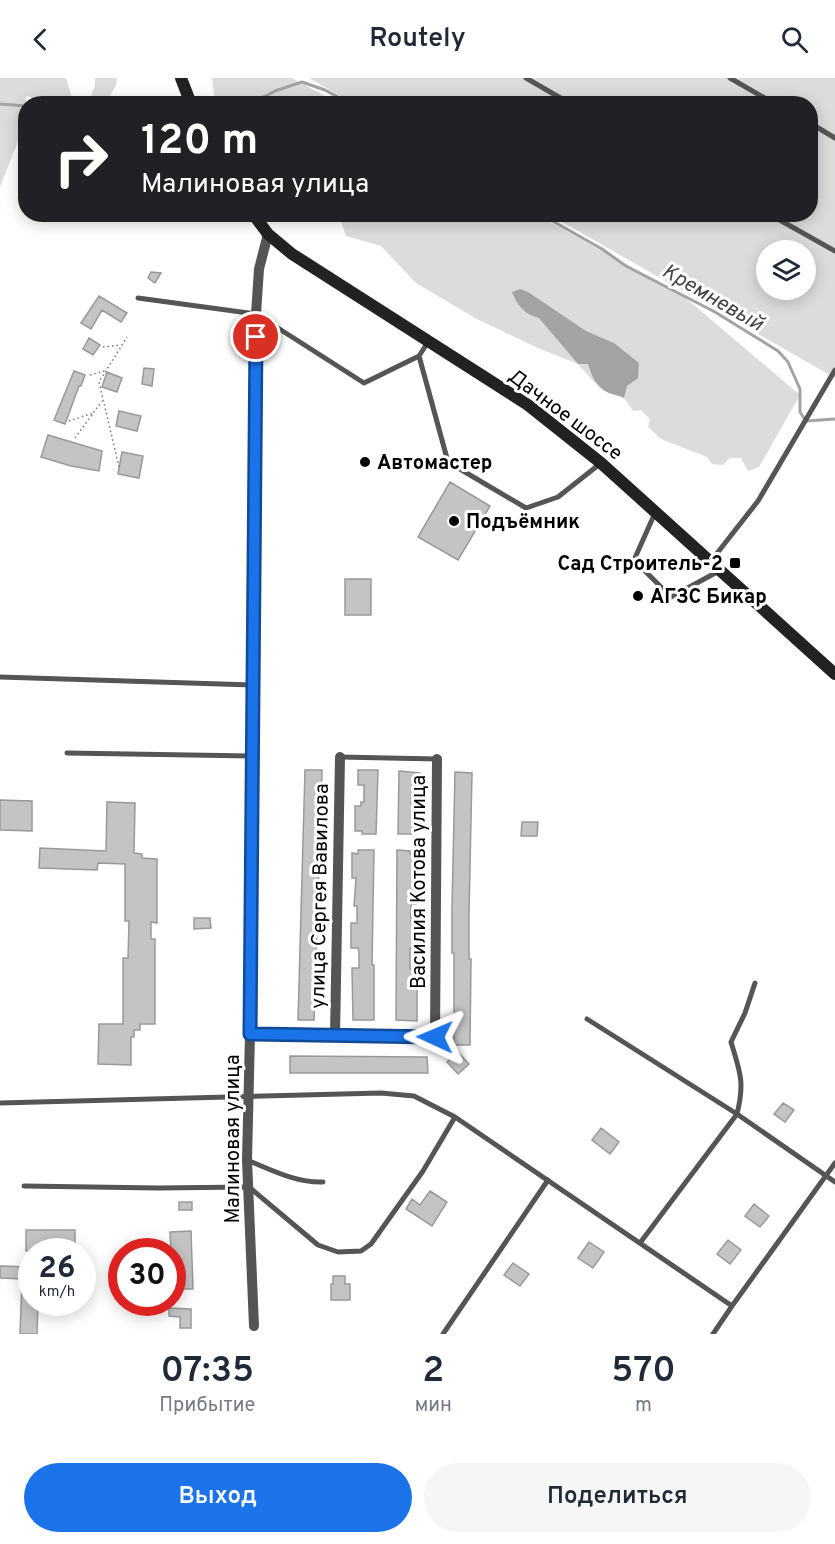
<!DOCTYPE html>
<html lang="ru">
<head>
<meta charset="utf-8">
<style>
	body { margin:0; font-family:Overpass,sans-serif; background:#f6f6f7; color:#1f2937; height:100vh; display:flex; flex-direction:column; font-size:22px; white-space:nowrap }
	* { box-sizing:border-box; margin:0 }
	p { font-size:20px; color:#747a83 }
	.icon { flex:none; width:33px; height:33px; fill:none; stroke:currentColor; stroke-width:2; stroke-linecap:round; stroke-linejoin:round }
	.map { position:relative; height:1256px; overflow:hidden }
	.sheet { display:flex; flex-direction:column; background:#fff; flex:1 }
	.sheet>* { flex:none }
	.guide { position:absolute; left:18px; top:18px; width:800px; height:126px; border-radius:24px; box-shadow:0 3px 15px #0003; background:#202124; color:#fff; overflow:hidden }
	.controls { position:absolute; left:756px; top:162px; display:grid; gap:12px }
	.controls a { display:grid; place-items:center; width:60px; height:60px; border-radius:50%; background:#fff; box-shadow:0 3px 15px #0003; font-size:30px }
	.speed { position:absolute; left:18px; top:1160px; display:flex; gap:12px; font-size:30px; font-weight:700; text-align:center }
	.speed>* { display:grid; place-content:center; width:78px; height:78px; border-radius:50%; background:#fff; box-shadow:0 3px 15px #0003; line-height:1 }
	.speed small { font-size:15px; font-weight:400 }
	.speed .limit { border:9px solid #d22; background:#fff; color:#111 }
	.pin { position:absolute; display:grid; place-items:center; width:51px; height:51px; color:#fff; margin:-26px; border:3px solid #fff; border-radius:50%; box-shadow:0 2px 6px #0007 }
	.me { position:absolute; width:66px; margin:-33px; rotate:271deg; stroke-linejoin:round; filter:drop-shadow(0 0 4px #0008) }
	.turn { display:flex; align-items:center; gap:21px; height:126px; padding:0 24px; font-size:27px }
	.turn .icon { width:78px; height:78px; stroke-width:2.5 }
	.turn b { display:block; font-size:42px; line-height:51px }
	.eta { display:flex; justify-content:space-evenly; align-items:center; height:102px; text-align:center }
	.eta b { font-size:36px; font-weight:600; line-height:42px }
	.primary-button { display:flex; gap:12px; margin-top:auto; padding:12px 24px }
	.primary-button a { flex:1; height:69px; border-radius:36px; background:#1a73e8; color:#fff; font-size:24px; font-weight:600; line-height:69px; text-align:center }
	.primary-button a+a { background:#f6f6f7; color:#1f2937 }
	header { display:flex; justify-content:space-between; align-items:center; height:78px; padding:0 24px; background:#fff; font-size:27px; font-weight:600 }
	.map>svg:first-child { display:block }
	.green { fill:#dcdcdc; fill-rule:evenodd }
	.water { fill:#a3a3a3 }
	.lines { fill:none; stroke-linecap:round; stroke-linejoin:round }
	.stream { stroke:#a3a3a3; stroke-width:3 }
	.building { fill:#c4c4c4; stroke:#999; stroke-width:1.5 }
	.path { stroke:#777; stroke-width:1.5; stroke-dasharray:1.5 3; stroke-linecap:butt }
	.lane { stroke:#555; stroke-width:5 }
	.street { stroke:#555; stroke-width:10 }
	.secondary { stroke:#222; stroke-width:12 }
	.route-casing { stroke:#114b97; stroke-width:15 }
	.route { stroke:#1a73e8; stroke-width:10 }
	.poi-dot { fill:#000; stroke:#fff; stroke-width:2 }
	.labels { text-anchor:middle; stroke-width:6; stroke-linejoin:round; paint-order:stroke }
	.street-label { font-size:20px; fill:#000; stroke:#fff }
	.poi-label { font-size:20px; font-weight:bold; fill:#000; stroke:#fff; text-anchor:start }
	.water-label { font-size:21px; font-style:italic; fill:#444; stroke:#fff }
</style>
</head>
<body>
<header><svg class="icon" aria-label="back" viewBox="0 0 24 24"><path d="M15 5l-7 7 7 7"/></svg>Routely<svg class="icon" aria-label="search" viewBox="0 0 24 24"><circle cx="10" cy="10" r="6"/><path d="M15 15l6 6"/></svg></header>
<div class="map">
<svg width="835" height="1256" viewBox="0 0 835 1256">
	<rect width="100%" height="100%" fill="#fff"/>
	<!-- green -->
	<path class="green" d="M 0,0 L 66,0 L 73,23 L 80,25 L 51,25 L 26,18 L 25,46 L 0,109 Z
		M 95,0 L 117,0 L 116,7 L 106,25 L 88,25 L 95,8 Z
		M 212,0 L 292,0 L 338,25 L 215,25 Z
		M 309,0 L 835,0 L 835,300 L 550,137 L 810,136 L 810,26 L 354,26 ZM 766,172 L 806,172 L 806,212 L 766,212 Z
		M 339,137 L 537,137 L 682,217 L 800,317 L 759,389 L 748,393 L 741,380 L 730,380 L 723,387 L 712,386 L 707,379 L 661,361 L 648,349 L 650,341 L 641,332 L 633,333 L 624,320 L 616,315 L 609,315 L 593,303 L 578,286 L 538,270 L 475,240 L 416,205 L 381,168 L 346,158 Z"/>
	<!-- water -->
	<path class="water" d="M 520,211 L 528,214 L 586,253 L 614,265 L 639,285 L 638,300 L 627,308 L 624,320 C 618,317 614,317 609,315 C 596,310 592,298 588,286 L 578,286 L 539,240 C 525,237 517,227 512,214 Z"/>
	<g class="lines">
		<!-- stream -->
		<path class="stream" d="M 0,26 L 26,28
			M 240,26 L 266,18 L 275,13 L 302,4 L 325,12 L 351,26
			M 540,136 L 602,171 L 626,188 L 715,234 L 778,273 L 788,284 L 800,311 L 800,334 L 806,343 L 835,341"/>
	</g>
	<!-- building -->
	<path class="building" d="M 151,194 L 161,195 L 155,205 L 148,200 Z
		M 99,218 L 127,235 L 121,244 L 102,232 L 91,251 L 81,245 Z
		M 89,260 L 100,267 L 93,277 L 83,271 Z
		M 144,290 L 154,291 L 152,308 L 142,306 Z
		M 74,293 L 85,297 L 81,308 L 79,308 L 65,346 L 54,342 Z
		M 107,294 L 122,300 L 117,314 L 102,309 Z
		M 119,333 L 141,338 L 137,353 L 116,348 Z
		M 48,357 L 102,373 L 99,393 L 71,388 L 41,379 Z
		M 122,374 L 143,378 L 139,400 L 118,396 Z
		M 450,404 L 490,428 L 458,482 L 418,459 Z
		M 345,501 L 371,501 L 371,537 L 345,537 Z
		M 305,692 L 322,692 L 314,942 L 298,942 Z
		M 358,692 L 378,692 L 376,756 L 362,756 L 362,753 L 355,753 L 355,728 L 361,728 L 361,724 L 364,724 L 364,707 L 358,707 Z
		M 399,693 L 420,695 L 419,709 L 412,708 L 411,725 L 413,725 L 413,729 L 419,729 L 418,753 L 412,753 L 412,756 L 398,756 Z
		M 455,694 L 472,695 L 469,835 L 469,881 L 471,881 L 470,967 L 454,967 L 454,875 L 452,875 L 452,829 Z
		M 0,722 L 32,723 L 32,753 L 0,752 Z
		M 107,724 L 135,725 L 134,775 L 142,776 L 142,780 L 157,781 L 157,845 L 151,844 L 151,861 L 155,861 L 155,946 L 140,946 L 140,952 L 134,952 L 134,959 L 131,959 L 131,987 L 98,986 L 99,946 L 123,946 L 123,880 L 128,880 L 129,843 L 125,843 L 125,786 L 98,785 L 97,792 L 39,790 L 40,770 L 106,773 Z
		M 522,744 L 538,744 L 537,758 L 521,758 Z
		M 358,772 L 374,772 L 372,887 L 374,887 L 374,942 L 353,942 L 352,890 L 359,890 L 359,873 L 358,870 L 351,870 L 351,845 L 357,845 L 357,828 L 354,828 L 356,800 L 352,800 L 352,775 L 358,776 Z
		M 397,772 L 410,773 L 410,776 L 417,776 L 416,826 L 411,826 L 411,845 L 417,845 L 416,870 L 410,870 L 410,891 L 417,891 L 417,943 L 396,942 Z
		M 194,840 L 210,840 L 211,850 L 194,851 Z
		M 458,974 L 469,986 L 458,996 L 447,984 Z
		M 290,978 L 427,979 L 428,995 L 290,995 Z
		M 783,1025 L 794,1032 L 785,1044 L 774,1036 Z
		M 601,1050 L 619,1064 L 610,1076 L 592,1062 Z
		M 430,1113 L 447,1124 L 432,1148 L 406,1131 L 412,1121 L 420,1127 Z
		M 179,1124 L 192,1124 L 192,1132 L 179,1132 Z
		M 754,1126 L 769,1138 L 760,1149 L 745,1138 Z
		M 26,1152 L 75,1152 L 75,1172 L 26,1173 Z
		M 191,1153 L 193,1211 L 172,1211 L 172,1173 L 171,1173 L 170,1154 Z
		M 728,1162 L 741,1172 L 730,1186 L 717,1176 Z
		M 589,1164 L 604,1174 L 593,1190 L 578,1180 Z
		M 513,1185 L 529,1196 L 520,1208 L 504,1197 Z
		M 0,1188 L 32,1189 L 32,1224 L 38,1224 L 37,1256 L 20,1256 L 22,1201 L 0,1200 Z
		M 333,1198 L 345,1198 L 345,1206 L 350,1206 L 350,1222 L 331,1222 L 331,1206 L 333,1206 Z
		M 169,1230 L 191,1231 L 191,1250 L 180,1250 L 180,1239 L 169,1238 Z"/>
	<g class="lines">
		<!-- path -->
		<path class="path" d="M 103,269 L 121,267
			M 90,297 L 104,293
			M 69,343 L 93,335
			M 75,360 L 102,323
			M 119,389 L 99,304 L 127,259"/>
		<!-- lane -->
		<path class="lane" d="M 526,0 L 571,26
			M 730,0 L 775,26
			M 810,45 L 835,60
			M 769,136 L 835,173
			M 138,220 L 256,236 L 364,305 L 419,278 L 428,264
			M 419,278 L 448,384 L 526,430 L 558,419 L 601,385
			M 655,435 L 634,482 L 671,519 L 719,493
			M 711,483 L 758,423 L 835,292
			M 0,599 L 252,607
			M 67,675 L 251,678
			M 340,679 L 437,681
			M 587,941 L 737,1036 L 835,1104
			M 0,1025 L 381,1015 L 414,1018 L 455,1039 L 732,1228 L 835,1085
			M 247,1082 C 272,1092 296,1105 323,1104
			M 24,1108 L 158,1110 L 249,1109 L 318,1167 L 338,1174 L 361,1173 L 371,1166 L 423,1093 L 455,1039
			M 640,1165 L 737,1036 C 745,1004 740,994 731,964 L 745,935 L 755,905
			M 443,1256 L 548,1102
			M 713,1256 L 732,1228"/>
		<!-- street -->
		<path class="street" d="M 250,956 L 435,959 L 437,681
			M 335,957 L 340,679
			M 254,1248 L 247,1082 L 250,956 L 256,236 L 259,191 L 268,156"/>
		<!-- secondary -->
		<path class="secondary" d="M 181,0 L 191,26
			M 253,136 L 268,156 L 292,176 L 528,327 L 601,385 L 835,596"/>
	</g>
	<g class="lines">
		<defs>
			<path id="route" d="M 256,259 L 250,956 L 435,959"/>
		</defs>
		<!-- route casing -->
		<use href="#route" class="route-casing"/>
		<!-- route -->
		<use href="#route" class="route"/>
	</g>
	<!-- markers -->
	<g class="poi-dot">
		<circle cx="365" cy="384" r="6"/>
		<circle cx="454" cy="443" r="6"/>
		<rect x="729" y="479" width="12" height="12" rx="3"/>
		<circle cx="638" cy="518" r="6"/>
	</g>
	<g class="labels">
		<!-- street labels -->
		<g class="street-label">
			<text transform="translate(566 336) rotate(37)" y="7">Дачное шоссе</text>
			<text transform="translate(418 804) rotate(-90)" y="7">Василия Котова улица</text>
			<text transform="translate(319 818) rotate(-89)" y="7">улица Сергея Вавилова</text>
			<text transform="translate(232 1061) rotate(-90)" y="7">Малиновая улица</text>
		</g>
		<!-- poi labels -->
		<g class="poi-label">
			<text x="377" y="391">Автомастер</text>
			<text x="466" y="450">Подъёмник</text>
			<text x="723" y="492" text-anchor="end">Сад Строитель-2</text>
			<text x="650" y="525">АГЗС Бикар</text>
		</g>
		<!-- water labels -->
		<g class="water-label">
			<text transform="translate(713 219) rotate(30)" y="7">Кремневый</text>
		</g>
	</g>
</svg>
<div class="controls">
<a><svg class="icon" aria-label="layers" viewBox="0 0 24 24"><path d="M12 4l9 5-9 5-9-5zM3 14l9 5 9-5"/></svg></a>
</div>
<div class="speed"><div>26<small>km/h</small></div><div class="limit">30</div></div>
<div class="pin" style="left:256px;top:259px;background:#d93025"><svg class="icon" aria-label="arrive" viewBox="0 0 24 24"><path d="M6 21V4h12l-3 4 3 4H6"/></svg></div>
<svg class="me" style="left:435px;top:959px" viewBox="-20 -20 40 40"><path d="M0-17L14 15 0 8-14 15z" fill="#1a73e8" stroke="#fff" stroke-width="4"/></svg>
<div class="guide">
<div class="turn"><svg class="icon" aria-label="right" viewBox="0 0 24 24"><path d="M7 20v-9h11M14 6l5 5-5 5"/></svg><div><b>120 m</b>Малиновая улица</div></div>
</div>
</div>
<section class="sheet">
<div class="eta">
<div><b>07:35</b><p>Прибытие</p></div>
<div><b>2</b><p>мин</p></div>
<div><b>570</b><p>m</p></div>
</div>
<div class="primary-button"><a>Выход</a><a>Поделиться</a></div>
</section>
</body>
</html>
